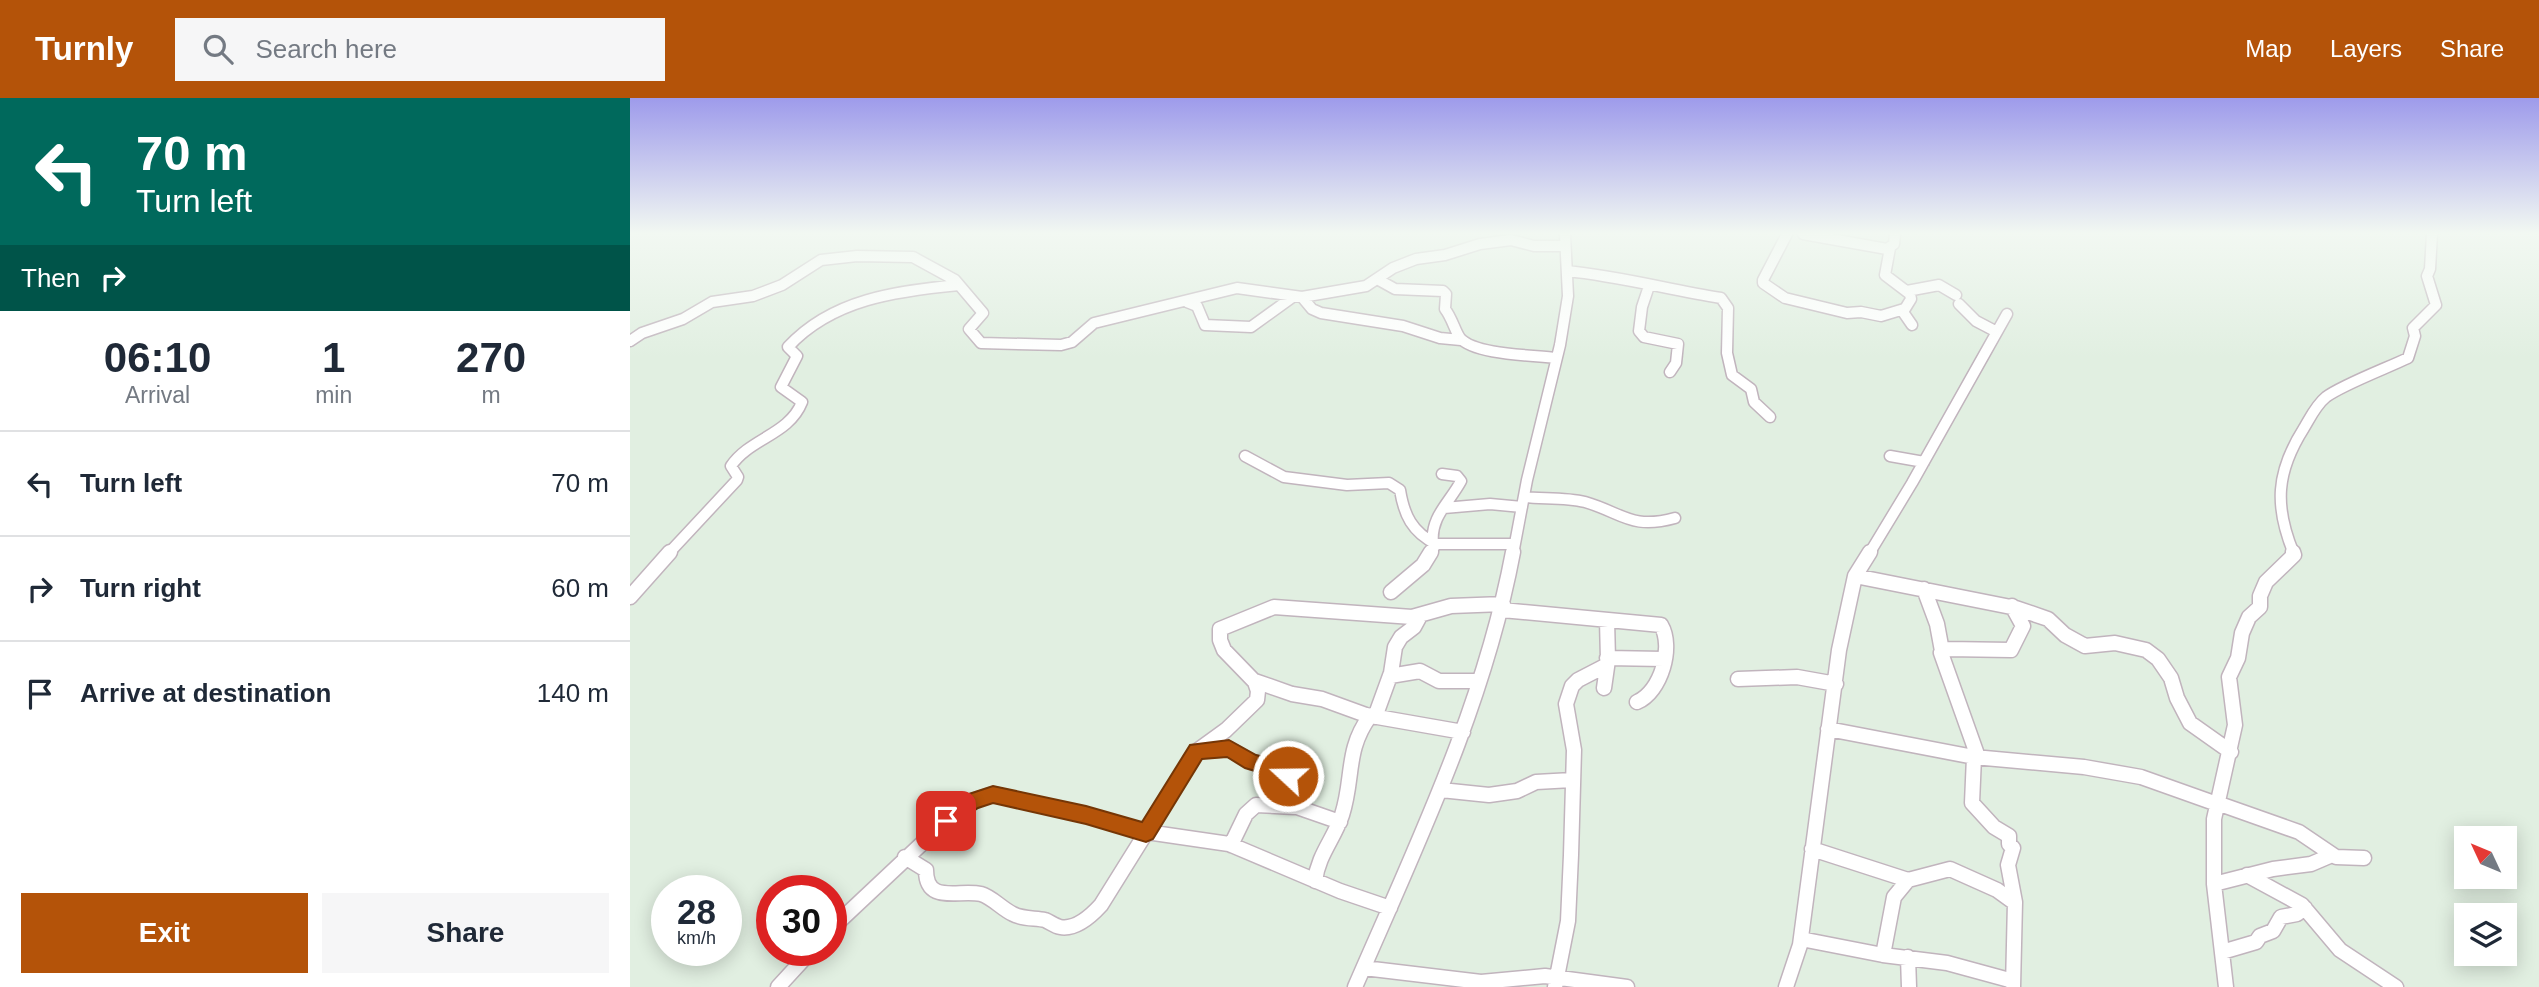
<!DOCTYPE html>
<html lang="en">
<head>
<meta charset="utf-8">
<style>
	body { margin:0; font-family:Helvetica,sans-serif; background:#f6f6f7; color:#1f2937; height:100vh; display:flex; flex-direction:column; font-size:26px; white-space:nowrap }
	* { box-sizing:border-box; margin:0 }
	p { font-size:23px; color:#747a83 }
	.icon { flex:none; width:38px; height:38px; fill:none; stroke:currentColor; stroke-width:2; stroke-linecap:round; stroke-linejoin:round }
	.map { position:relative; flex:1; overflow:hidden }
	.drawer { display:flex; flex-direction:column; background:#fff; width:630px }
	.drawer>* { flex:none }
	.guide { background:#00695c; color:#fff; overflow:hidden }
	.needle { width:46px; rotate:314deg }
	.controls { position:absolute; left:1824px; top:728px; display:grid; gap:14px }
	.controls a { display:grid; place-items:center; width:63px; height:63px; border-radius:0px; background:#fff; box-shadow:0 4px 18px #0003; font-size:35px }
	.speed { position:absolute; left:21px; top:777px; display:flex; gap:14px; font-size:35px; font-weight:700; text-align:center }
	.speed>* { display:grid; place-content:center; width:91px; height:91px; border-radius:50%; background:#fff; box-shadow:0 4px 18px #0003; line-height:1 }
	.speed small { font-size:18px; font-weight:400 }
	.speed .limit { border:10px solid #d22; background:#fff; color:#111 }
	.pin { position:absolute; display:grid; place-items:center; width:60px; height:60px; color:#fff; margin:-30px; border-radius:14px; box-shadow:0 4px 10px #0006 }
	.me { position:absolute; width:77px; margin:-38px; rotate:291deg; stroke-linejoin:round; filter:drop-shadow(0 0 5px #0008) }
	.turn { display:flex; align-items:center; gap:24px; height:147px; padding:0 21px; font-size:32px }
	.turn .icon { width:91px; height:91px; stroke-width:2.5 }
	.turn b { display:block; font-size:49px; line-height:60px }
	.then { display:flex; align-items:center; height:66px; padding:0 21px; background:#0003; gap:14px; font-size:26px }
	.eta { display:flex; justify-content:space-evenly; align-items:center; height:119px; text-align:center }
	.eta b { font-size:42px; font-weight:600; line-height:49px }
	.primary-button { display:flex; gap:14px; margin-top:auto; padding:14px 21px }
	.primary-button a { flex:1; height:80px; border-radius:0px; background:#b45309; color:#fff; font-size:28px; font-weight:600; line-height:80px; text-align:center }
	.primary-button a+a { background:#f6f6f7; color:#1f2937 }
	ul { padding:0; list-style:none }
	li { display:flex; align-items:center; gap:21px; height:105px; padding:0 21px; border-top:2px solid #e0e1e3 }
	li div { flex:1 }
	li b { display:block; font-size:26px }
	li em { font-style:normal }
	header { display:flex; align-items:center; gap:42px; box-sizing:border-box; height:98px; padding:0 35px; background:#b45309; color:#fff }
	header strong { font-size:33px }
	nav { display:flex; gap:38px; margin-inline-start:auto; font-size:24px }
	.search { width:490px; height:63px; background:#f6f6f7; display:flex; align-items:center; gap:18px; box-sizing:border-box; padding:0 24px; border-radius:0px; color:#747a83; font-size:26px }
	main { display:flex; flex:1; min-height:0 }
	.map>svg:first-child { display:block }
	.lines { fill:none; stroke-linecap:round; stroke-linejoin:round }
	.minor-far1-casing { stroke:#c1b4bd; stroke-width:13 }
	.minor-casing { stroke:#c1b4bd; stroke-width:17 }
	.minor-far1 { stroke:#fff; stroke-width:10 }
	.minor { stroke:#fff; stroke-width:14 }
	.route { fill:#b45309; stroke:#753606; stroke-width:2 }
</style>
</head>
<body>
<header>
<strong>Turnly</strong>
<div class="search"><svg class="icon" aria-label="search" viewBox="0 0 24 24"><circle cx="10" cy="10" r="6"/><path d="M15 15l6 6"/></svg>Search here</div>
<nav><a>Map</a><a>Layers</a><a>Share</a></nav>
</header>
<main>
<section class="drawer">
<div class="guide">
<div class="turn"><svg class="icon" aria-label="left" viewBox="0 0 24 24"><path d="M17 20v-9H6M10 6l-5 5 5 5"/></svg><div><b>70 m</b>Turn left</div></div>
<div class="then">Then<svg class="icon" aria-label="right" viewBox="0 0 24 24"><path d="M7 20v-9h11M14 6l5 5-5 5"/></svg></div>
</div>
<div class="eta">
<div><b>06:10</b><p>Arrival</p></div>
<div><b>1</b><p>min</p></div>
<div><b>270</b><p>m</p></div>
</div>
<ul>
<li><svg class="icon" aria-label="left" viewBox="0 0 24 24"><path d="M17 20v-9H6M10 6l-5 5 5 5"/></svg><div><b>Turn left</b></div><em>70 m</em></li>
<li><svg class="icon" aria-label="right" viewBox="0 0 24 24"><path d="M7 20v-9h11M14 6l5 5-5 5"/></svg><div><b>Turn right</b></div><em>60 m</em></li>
<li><svg class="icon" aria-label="arrive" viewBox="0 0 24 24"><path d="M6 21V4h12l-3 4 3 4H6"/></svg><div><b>Arrive at destination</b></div><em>140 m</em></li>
</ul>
<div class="primary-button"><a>Exit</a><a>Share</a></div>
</section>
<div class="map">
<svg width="1909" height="889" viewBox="0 0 1909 889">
	<rect width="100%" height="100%" fill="#e1efe1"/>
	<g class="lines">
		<defs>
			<path id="minor-far1" d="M 1157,136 L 1133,182 L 1133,185 L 1155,200 L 1217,215 L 1231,214 L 1251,218 L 1274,211
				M 1173,136 L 1257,151 L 1264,146 L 1265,136
				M 1260,150 L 1255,177 L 1280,196 L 1281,201 L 1273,214 L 1282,227
				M 937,173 C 989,178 1040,192 1091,200 L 1098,210 L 1097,255 L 1102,277 L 1121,291 L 1124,304 L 1140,319
				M 747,181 L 765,191 L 813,193 L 816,196 L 815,211 C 822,220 825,233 830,240 C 845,257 903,257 926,260
				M 1019,188 L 1012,209 L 1009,233 L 1014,239 L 1048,246 L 1046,265 L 1040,274
				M 1277,193 L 1309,187 L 1326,197
				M 672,199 L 682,211 L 691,215 L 773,228 L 810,240 L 831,242
				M 557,204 L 567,208 L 575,227 L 621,229 L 664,198
				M 1329,206 L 1346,223 L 1367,234
				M 0,243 L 12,235 L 53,221 L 82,204 L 123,198 L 152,187 L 191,162 L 227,158 L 283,159 L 325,182 L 353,215 L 339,231 L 351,245 L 431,247 L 442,244 L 464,225 L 607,190 L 672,199 L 736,188 L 763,170 L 786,161 L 815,157 L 850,146 L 881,142 L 904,148 L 934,148
				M 615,358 L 654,379 L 717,387 L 759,385 L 770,392 C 774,417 782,434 806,446 L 883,446
				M 1260,358 L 1294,364
				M 894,399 C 913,401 936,399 955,404 C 993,415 1001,432 1045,420
				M 814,410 L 860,406 L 892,409
				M 803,445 C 800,419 820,404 831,383 L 827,378 L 812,376
				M 38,456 L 107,382 L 108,379 L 101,368 C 120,340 159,337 172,304 L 151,289 L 167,258 L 158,249 C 202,201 267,193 329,187
				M 800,456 L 806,446
				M 883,456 L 897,382 L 930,247 L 938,198 L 935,136
				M 1239,456 L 1282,385 L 1377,216
				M 1664,456 C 1644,408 1646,374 1674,330 C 1680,320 1686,307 1696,299 C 1712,287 1757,270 1778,260 L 1785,238 L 1783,230 L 1806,207 L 1797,178 L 1800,171 L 1802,136"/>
			<path id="minor" d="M 1225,478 L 1386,510 L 1418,521 L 1435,537 L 1455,548 L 1485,545 L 1516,552 L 1528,561 L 1541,580 L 1547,600 L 1560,625 L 1601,654
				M 1294,491 L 1307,526 L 1312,553
				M 761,494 L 793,467 L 801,454
				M 0,499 L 40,454
				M 872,512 L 1031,527 C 1044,549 1031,594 1007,604
				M 977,560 L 1034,561
				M 760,578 L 790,573 L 809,583 L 849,583
				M 1108,581 L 1167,579 L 1206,586
				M 625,583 L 662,596 L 692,601 L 736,617 L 833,634
				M 974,590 L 978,562 L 977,522
				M 745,619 L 761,575 L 765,549 L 771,539 L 784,529 L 790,518
				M 1198,631 L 1344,659 L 1454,669 L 1511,679 L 1587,706
				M 567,653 L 599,651 L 622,664 L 651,671 L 660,683 L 658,699 L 661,707 L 710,724
				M 1344,659 L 1342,705 L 1364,729 L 1379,738 L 1379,746 L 1383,750 L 1378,767 L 1385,804 L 1383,889
				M 1348,659 L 1311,555 L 1317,551 L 1381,552 L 1393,528 L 1382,508
				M 811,692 L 859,697 L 887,693 L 906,684 L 942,682
				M 1587,705 L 1669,734 L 1706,759 L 1734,760
				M 601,747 L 616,716 L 626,707 L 664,709
				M 1182,751 L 1278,782 L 1320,771 L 1367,792 L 1385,805
				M 275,759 L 296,772 C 296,807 329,791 351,796 C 362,799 372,811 383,816 C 392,821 405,820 415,822 C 420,824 425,828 430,829 C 446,832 461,818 471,807 L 567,653 L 596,632 L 627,602 L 628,593 L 625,584 L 594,552 L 590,542 L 590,531 L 644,509 L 782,519 L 821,508 L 873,506
				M 1617,777 L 1672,807 L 1710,852 L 1766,889
				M 685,783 C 688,757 704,741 712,717 C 724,680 715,652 740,618
				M 1584,786 L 1643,771 L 1681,766 L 1702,757
				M 201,831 L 316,723 L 342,703 L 363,696 L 456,717 L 510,733 L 599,746 L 710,793 L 760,810
				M 1171,841 L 1253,857 L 1317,865 L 1383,883
				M 1592,854 L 1626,844 L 1630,838 L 1643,833 L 1651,819 L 1667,816 L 1675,810
				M 1253,857 L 1264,799 L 1278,782
				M 1278,859 L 1279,889
				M 734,870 L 851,884 L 915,878 L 997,889
				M 148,889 L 182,852
				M 725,889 C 787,746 854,608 883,454
				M 925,889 L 938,823 L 941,757 L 944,652 L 936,606 L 942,588 L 948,582 L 977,567
				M 1156,889 L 1170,847 L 1209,552 L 1225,478 L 1240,454
				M 1596,889 L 1584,786 L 1584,721 L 1605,627 L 1599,579 L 1608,560 L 1612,535 L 1619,519 L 1630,509 L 1630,498 L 1636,484 L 1664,457 L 1663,454"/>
		</defs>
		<!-- minor-far1 casing -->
		<use href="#minor-far1" class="minor-far1-casing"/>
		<!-- minor casing -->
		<use href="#minor" class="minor-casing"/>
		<!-- minor-far1 -->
		<use href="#minor-far1" class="minor-far1"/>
		<!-- minor -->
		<use href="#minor" class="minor"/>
	</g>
	<!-- sky -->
	<linearGradient id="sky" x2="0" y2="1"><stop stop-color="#9e9beb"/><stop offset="0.52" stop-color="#f2f8f2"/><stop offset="1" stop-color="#f2f8f2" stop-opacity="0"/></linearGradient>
	<rect width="1909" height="260" fill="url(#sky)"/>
	<!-- route -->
	<path class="route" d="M 599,642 L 626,657 L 658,665 L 667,678 L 664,684 L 658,687 L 645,679 L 615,670 L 597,659 L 572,661 L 523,741 L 516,744 L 456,726 L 363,705 L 348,710 L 316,732 L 309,730 L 306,723 L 309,717 L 336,697 L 363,688 L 456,708 L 512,724 L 560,647 Z"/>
</svg>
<div class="controls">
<a><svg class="needle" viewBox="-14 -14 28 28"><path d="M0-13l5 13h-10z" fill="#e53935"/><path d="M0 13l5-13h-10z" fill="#747a83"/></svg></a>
<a><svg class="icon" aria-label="layers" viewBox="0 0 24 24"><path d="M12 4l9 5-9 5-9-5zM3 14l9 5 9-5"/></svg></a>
</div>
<div class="speed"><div>28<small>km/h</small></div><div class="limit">30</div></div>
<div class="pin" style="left:316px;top:723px;background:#d93025"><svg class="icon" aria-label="arrive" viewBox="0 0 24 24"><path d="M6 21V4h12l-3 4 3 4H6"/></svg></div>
<svg class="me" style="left:658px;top:678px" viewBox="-20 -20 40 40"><circle r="17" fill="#b45309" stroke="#fff" stroke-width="3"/><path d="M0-11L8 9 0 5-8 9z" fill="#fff"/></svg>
</div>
</main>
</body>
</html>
